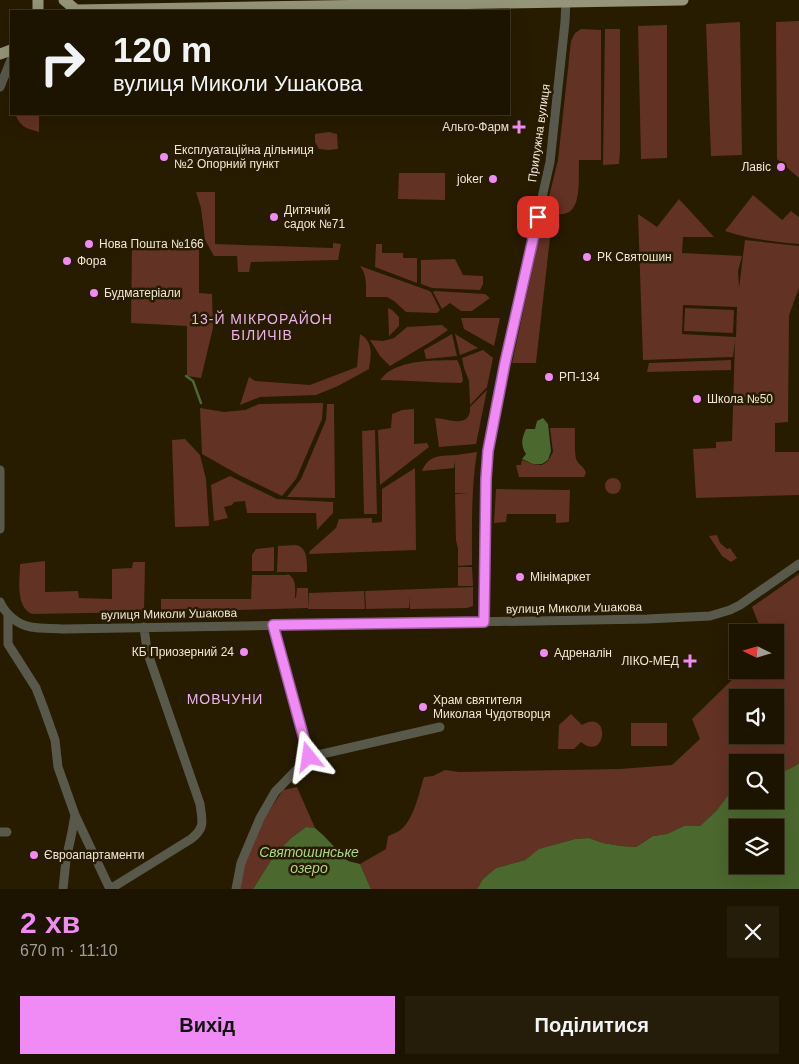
<!DOCTYPE html>
<html lang="uk">
<head>
<meta charset="utf-8">
<style>
	body { margin:0; font-family:Helvetica,sans-serif; background:#251d0a; color:#f1f3f6; height:100vh; display:flex; flex-direction:column; font-size:19px; white-space:nowrap }
	* { box-sizing:border-box; margin:0 }
	p { font-size:16px; color:#a09e99 }
	.icon { flex:none; width:28px; height:28px; fill:none; stroke:currentColor; stroke-width:2; stroke-linecap:round; stroke-linejoin:round }
	.map { position:relative; height:889px; overflow:hidden }
	.panel { display:flex; flex-direction:column; background:#1d1400; flex:1 }
	.panel>* { flex:none }
	.hud { position:absolute; left:10px; top:10px; width:500px; height:105px; border-radius:0px; box-shadow:0 5px 20px #0002,0 0 0 1px #3b3322; background:#1d1400; color:#f1f3f6; overflow:hidden }
	.needle { width:32px; rotate:275deg }
	.fabs { position:absolute; left:729px; top:624px; display:grid; gap:10px }
	.fabs a { display:grid; place-items:center; width:55px; height:55px; border-radius:0px; background:#1d1400; box-shadow:0 5px 20px #0002,0 0 0 1px #3b3322; font-size:25px }
	.pin { position:absolute; display:grid; place-items:center; width:42px; height:42px; color:#fff; margin:-21px; border-radius:10px; box-shadow:0 2px 8px #0006 }
	.me { position:absolute; width:55px; margin:-28px; rotate:345deg; stroke-linejoin:round; filter:drop-shadow(0 0 4px #0008) }
	.turn { display:flex; align-items:center; gap:18px; height:105px; padding:0 20px; font-size:22px }
	.turn .icon { width:65px; height:65px; stroke-width:2.5 }
	.turn b { display:block; font-size:35px; line-height:42px }
	.round { display:grid; place-items:center; flex:none; width:52px; height:52px; border-radius:0px; background:#251d0a }
	.headline { display:flex; align-items:center; justify-content:space-between; height:85px; padding:0 20px }
	h1 { font-size:30px; font-weight:800; line-height:38px; color:#f08bf5 }
	.primary-button { display:flex; gap:10px; margin-top:auto; padding:10px 20px }
	.primary-button a { flex:1; height:58px; border-radius:0px; background:#f08bf5; color:#111; font-size:20px; font-weight:800; line-height:58px; text-align:center }
	.primary-button a+a { background:#251d0a; color:#f1f3f6 }
	.map>svg:first-child { display:block }
	.green { fill:#623224; fill-rule:evenodd }
	.water { fill:#4b682e; fill-rule:evenodd }
	.lines { fill:none; stroke-linecap:round; stroke-linejoin:round }
	.stream { stroke:#4b682e; stroke-width:2.5 }
	.minor { stroke:#59594b; stroke-width:9 }
	.major { stroke:#959579; stroke-width:11 }
	.route-casing { stroke:#9c5a9f; stroke-width:12 }
	.route { stroke:#f08bf5; stroke-width:9 }
	.poi-dot { fill:#f08bf5; stroke:#271b00; stroke-width:2 }
	.labels { text-anchor:middle; stroke-width:5; stroke-linejoin:round; paint-order:stroke }
	.poi-label { font-size:12px; fill:#f0e7d7; stroke:#271b00; text-anchor:start }
	.street-label { font-size:12px; fill:#f0e7d7; stroke:#271b00 }
	.neighbourhood-label { font-size:14px; letter-spacing:1px; fill:#ebb3ed; stroke:#271b00 }
	.water-label { font-size:14px; font-style:italic; fill:#aad783; stroke:#271b00 }
</style>
</head>
<body>
<div class="map">
<svg width="799" height="889" viewBox="0 0 799 889">
	<rect width="100%" height="100%" fill="#271b00"/>
	<!-- green -->
	<path class="green" d="M 799,21 L 799,178 L 777,159 L 776,22 Z
		M 740,22 L 742,155 L 711,156 L 706,24 Z
		M 667,25 L 667,158 L 641,159 L 638,26 Z
		M 581,29 L 601,30 L 601,160 L 579,160 C 578,174 582,204 569,212 C 562,216 552,213 545,213 L 558,160 L 571,41 L 575,33 Z
		M 605,29 L 620,29 L 620,151 L 619,164 L 603,165 Z
		M 15,114 L 39,114 L 39,132 C 25,128 21,127 15,114 Z
		M 329,132 L 337,134 L 338,149 L 329,150 L 319,149 L 315,142 L 315,134 Z
		M 399,173 L 445,173 L 445,200 L 398,199 Z
		M 196,192 L 215,192 L 215,244 L 333,248 L 333,243 L 341,244 L 338,260 L 251,262 L 249,272 L 238,272 L 237,256 L 214,256 L 205,240 L 201,208 Z
		M 753,195 L 782,220 L 791,211 L 799,217 L 799,244 C 774,242 749,239 725,231 Z
		M 679,199 L 714,237 L 683,237 L 682,253 L 742,256 L 738,271 L 739,288 L 745,240 L 799,246 L 799,288 L 789,315 L 788,422 L 775,423 L 775,452 L 799,452 L 799,495 L 696,498 L 693,449 L 716,448 L 716,442 L 732,441 L 735,340 L 733,357 L 643,360 L 638,214 L 657,227 ZM 683,305 L 737,307 L 736,337 L 682,334 Z
		M 543,220 L 552,220 L 536,363 L 512,363 Z
		M 132,244 L 199,245 L 199,293 L 212,294 L 213,328 L 201,378 L 187,376 L 187,326 L 131,323 Z
		M 376,244 L 382,244 L 382,253 L 403,253 L 403,258 L 417,258 L 417,283 L 375,267 Z
		M 455,259 L 463,275 L 483,276 L 483,284 L 480,290 L 432,288 L 421,284 L 421,260 Z
		M 360,266 L 427,290 L 431,292 L 440,310 L 437,313 L 406,312 L 394,301 L 387,297 L 366,297 C 366,285 367,275 360,266 Z
		M 435,291 L 485,294 L 490,298 L 472,311 L 461,311 L 450,303 L 442,309 L 433,292 Z
		M 388,308 L 392,310 L 399,317 L 399,326 L 389,336 Z
		M 685,308 L 734,310 L 733,333 L 684,331 Z
		M 461,318 L 500,318 L 494,346 L 464,329 Z
		M 442,325 L 448,330 L 432,341 L 390,366 L 380,356 L 370,340 L 383,341 L 394,338 L 407,327 Z
		M 360,334 C 374,342 371,356 369,369 L 338,386 L 316,395 L 260,397 L 240,405 L 249,377 L 255,381 L 310,385 L 357,367 Z
		M 452,334 L 457,356 L 426,359 L 424,350 Z
		M 455,334 L 478,348 L 460,355 Z
		M 483,350 L 493,358 L 487,387 L 470,405 L 469,381 L 464,368 L 462,358 Z
		M 457,360 C 461,366 462,373 463,381 L 461,383 C 434,383 407,380 380,380 C 382,378 385,374 388,372 C 408,359 435,361 457,360 Z
		M 731,360 L 731,370 L 647,372 L 649,363 Z
		M 487,390 L 476,444 L 439,447 L 435,418 C 447,418 471,430 470,407 Z
		M 323,403 L 322,419 L 296,479 L 282,496 L 239,475 L 202,454 L 200,408 L 224,412 L 245,410 L 259,404 Z
		M 327,404 L 334,404 L 335,498 L 287,497 L 301,479 L 326,420 Z
		M 414,409 L 414,444 L 427,443 L 429,447 L 380,485 L 378,430 L 391,428 L 392,414 L 402,410 Z
		M 550,428 L 575,428 C 575,435 574,456 577,461 C 580,466 584,466 586,473 L 584,477 L 519,477 L 516,465 L 521,465 L 522,460 L 533,464 L 542,465 L 548,461 L 553,452 Z
		M 375,430 L 377,514 L 364,514 L 362,431 Z
		M 185,439 L 200,455 L 206,479 L 209,526 L 175,527 L 172,440 Z
		M 477,452 C 471,489 472,528 472,565 L 458,566 L 458,548 L 456,541 L 455,494 L 468,493 L 455,493 L 455,460 L 454,468 L 422,471 C 429,454 441,456 456,455 C 463,454 470,453 477,452 Z
		M 415,468 L 416,550 L 309,554 L 310,551 L 336,528 L 339,519 L 372,518 L 372,523 L 382,522 L 382,489 Z
		M 230,476 L 277,499 L 333,502 L 333,513 L 317,530 L 316,513 L 247,513 L 245,501 L 234,502 L 232,505 L 224,507 L 228,518 L 214,521 L 211,485 Z
		M605 486a8 8 0 1 1 16 0a8 8 0 1 1-16 0Z
		M 496,489 L 570,490 L 569,522 L 556,523 L 556,514 L 507,514 L 506,522 L 494,523 Z
		M 717,535 L 720,543 L 727,549 L 730,548 L 737,558 L 731,562 L 722,556 L 709,536 Z
		M 296,545 C 308,548 307,562 307,572 L 277,572 L 278,546 Z
		M 274,547 L 274,571 L 252,571 L 252,555 L 256,549 Z
		M 45,561 L 45,592 L 78,591 L 79,598 L 112,599 L 112,569 L 132,568 L 133,562 L 145,562 L 144,612 L 32,614 C 15,606 20,581 20,564 Z
		M 458,567 L 472,567 L 473,586 L 458,586 Z
		M 288,574 C 297,579 295,589 295,598 L 296,598 L 297,588 L 308,588 L 308,608 L 161,612 L 161,599 L 251,599 L 252,575 L 287,575 Z
		M 799,574 L 799,763 L 791,769 L 782,772 L 775,781 L 775,762 L 738,762 L 737,794 L 730,794 L 717,810 L 700,826 L 684,826 L 667,834 L 653,836 L 636,847 L 621,846 L 603,843 L 589,838 L 575,839 L 540,849 L 525,860 L 496,868 L 483,879 L 477,889 L 371,889 L 360,864 L 386,849 L 388,836 C 392,834 396,833 399,831 C 414,821 419,792 424,777 L 433,776 L 445,770 L 459,772 L 620,769 L 672,765 L 700,739 L 692,719 L 742,670 L 775,670 L 775,632 L 762,632 L 752,607 ZM 738,698 L 775,698 L 775,735 L 738,735 Z
		M 473,587 L 473,606 L 467,608 L 410,609 L 409,597 L 409,608 L 366,609 L 365,591 Z
		M 364,591 L 365,609 L 308,609 L 309,593 Z
		M 571,714 L 582,725 C 611,707 607,763 581,742 L 574,749 L 558,749 L 559,725 Z
		M 631,723 L 667,723 L 667,746 L 631,746 Z
		M 297,787 L 315,828 L 306,827 L 291,838 L 273,857 L 253,889 L 240,889 L 244,866 L 263,820 L 283,790 Z"/>
	<!-- water -->
	<path class="water" d="M 543,418 L 548,424 L 551,451 L 548,460 L 542,464 L 533,464 L 522,459 L 526,454 C 520,445 522,438 526,429 L 535,429 L 537,421 Z
		M 799,763 L 799,889 L 477,889 L 483,879 L 496,868 L 525,860 L 539,849 L 575,839 L 589,838 L 603,843 L 621,846 L 636,847 L 653,836 L 667,834 L 684,826 L 700,826 L 717,810 L 730,793 L 737,794 L 738,800 L 775,800 C 775,790 773,776 784,771 C 790,769 794,767 799,763 ZM 738,828 L 775,828 L 775,865 L 738,865 Z
		M 306,827 L 315,828 L 323,835 L 348,861 L 360,864 L 371,889 L 253,889 L 273,857 L 291,838 Z"/>
	<g class="lines">
		<!-- stream -->
		<path class="stream" d="M 186,376 L 193,381 L 201,403"/>
		<!-- minor -->
		<path class="minor" d="M 0,87 L 11,60
			M 0,470 L 0,529
			M 0,602 C 5,614 18,625 31,627 C 42,629 54,628 64,629 L 647,619 L 710,616 L 730,610 L 740,605 L 799,564
			M 8,614 L 8,644 L 36,688 L 44,709 L 55,740 L 58,767 L 75,815 L 72,832 L 66,860 L 63,889
			M 484,622 L 486,479 L 488,451 L 505,363 L 550,162 L 565,22 L 566,0
			M 273,625 L 309,757
			M 75,815 L 110,889
			M 0,832 L 7,832
			M 110,889 L 191,839 C 206,827 202,821 200,804 L 147,651 L 144,627
			M 236,889 L 241,863 L 260,818 L 275,792 L 309,757 L 440,727"/>
		<!-- major -->
		<path class="major" d="M 38,0 L 38,11
			M 64,0 L 76,10
			M 72,11 L 76,10 L 683,0
			M 0,54 L 11,50"/>
	</g>
	<g class="lines">
		<defs>
			<path id="route" d="M 309,757 L 273,625 L 484,622 L 486,479 L 488,451 L 505,363 L 538,217"/>
		</defs>
		<!-- route casing -->
		<use href="#route" class="route-casing"/>
		<!-- route -->
		<use href="#route" class="route"/>
	</g>
	<!-- markers -->
	<g class="poi-dot">
		<path d="M516.5 119.5h5v5h5v5h-5v5h-5v-5h-5v-5h5z"/>
		<circle cx="164" cy="157" r="5"/>
		<circle cx="781" cy="167" r="5"/>
		<circle cx="493" cy="179" r="5"/>
		<circle cx="274" cy="217" r="5"/>
		<circle cx="89" cy="244" r="5"/>
		<circle cx="587" cy="257" r="5"/>
		<circle cx="67" cy="261" r="5"/>
		<circle cx="94" cy="293" r="5"/>
		<circle cx="549" cy="377" r="5"/>
		<circle cx="697" cy="399" r="5"/>
		<circle cx="520" cy="577" r="5"/>
		<circle cx="244" cy="652" r="5"/>
		<circle cx="544" cy="653" r="5"/>
		<path d="M687.5 653.5h5v5h5v5h-5v5h-5v-5h-5v-5h5z"/>
		<circle cx="423" cy="707" r="5"/>
		<circle cx="34" cy="855" r="5"/>
	</g>
	<g class="labels">
		<!-- poi labels -->
		<g class="poi-label">
			<text x="509" y="131" text-anchor="end">Альго-Фарм</text>
			<text x="174" y="154">Експлуатаційна дільниця<tspan x="174" dy="14">№2 Опорний пункт</tspan></text>
			<text x="771" y="171" text-anchor="end">Лавіс</text>
			<text x="483" y="183" text-anchor="end">joker</text>
			<text x="284" y="214">Дитячий<tspan x="284" dy="14">садок №71</tspan></text>
			<text x="99" y="248">Нова Пошта №166</text>
			<text x="597" y="261">РК Святошин</text>
			<text x="77" y="265">Фора</text>
			<text x="104" y="297">Будматеріали</text>
			<text x="559" y="381">РП-134</text>
			<text x="707" y="403">Школа №50</text>
			<text x="530" y="581">Мінімаркет</text>
			<text x="234" y="656" text-anchor="end">КБ Приозерний 24</text>
			<text x="554" y="657">Адреналін</text>
			<text x="679" y="665" text-anchor="end">ЛІКО-МЕД</text>
			<text x="433" y="704">Храм святителя<tspan x="433" dy="14">Миколая Чудотворця</tspan></text>
			<text x="44" y="859">Євроапартаменти</text>
		</g>
		<!-- street labels -->
		<g class="street-label">
			<text transform="translate(539 133) rotate(-82)" y="4">Прилужна вулиця</text>
			<text transform="translate(574 608) rotate(-1)" y="4">вулиця Миколи Ушакова</text>
			<text transform="translate(169 614) rotate(-1)" y="4">вулиця Миколи Ушакова</text>
		</g>
		<!-- neighbourhood labels -->
		<g class="neighbourhood-label">
			<text x="262" y="324">13-Й МІКРОРАЙОН<tspan x="262" dy="16">БІЛИЧІВ</tspan></text>
			<text x="225" y="704">МОВЧУНИ</text>
		</g>
		<!-- water labels -->
		<g class="water-label">
			<text x="309" y="857">Святошинське<tspan x="309" dy="16">озеро</tspan></text>
		</g>
	</g>
</svg>
<div class="fabs">
<a><svg class="needle" viewBox="-14 -14 28 28"><path d="M0-13l5 13h-10z" fill="#e53935"/><path d="M0 13l5-13h-10z" fill="#a09e99"/></svg></a>
<a><svg class="icon" aria-label="sound" viewBox="0 0 24 24"><path d="M4 9h4l5-4v14l-5-4H4zM17 9q2 3 0 6"/></svg></a>
<a><svg class="icon" aria-label="search" viewBox="0 0 24 24"><circle cx="10" cy="10" r="6"/><path d="M15 15l6 6"/></svg></a>
<a><svg class="icon" aria-label="layers" viewBox="0 0 24 24"><path d="M12 4l9 5-9 5-9-5zM3 14l9 5 9-5"/></svg></a>
</div>
<div class="pin" style="left:538px;top:217px;background:#d93025"><svg class="icon" aria-label="arrive" viewBox="0 0 24 24"><path d="M6 21V4h12l-3 4 3 4H6"/></svg></div>
<svg class="me" style="left:309px;top:757px" viewBox="-20 -20 40 40"><path d="M0-17L14 15 0 8-14 15z" fill="#f08bf5" stroke="#fff" stroke-width="4"/></svg>
<div class="hud">
<div class="turn"><svg class="icon" aria-label="right" viewBox="0 0 24 24"><path d="M7 20v-9h11M14 6l5 5-5 5"/></svg><div><b>120 m</b>вулиця Миколи Ушакова</div></div>
</div>
</div>
<section class="panel">
<div class="headline"><div><h1>2 хв</h1><p>670 m · 11:10</p></div><a class="round"><svg class="icon" aria-label="close" viewBox="0 0 24 24"><path d="M6 6l12 12M18 6L6 18"/></svg></a></div>
<div class="primary-button"><a>Вихід</a><a>Поділитися</a></div>
</section>
</body>
</html>
